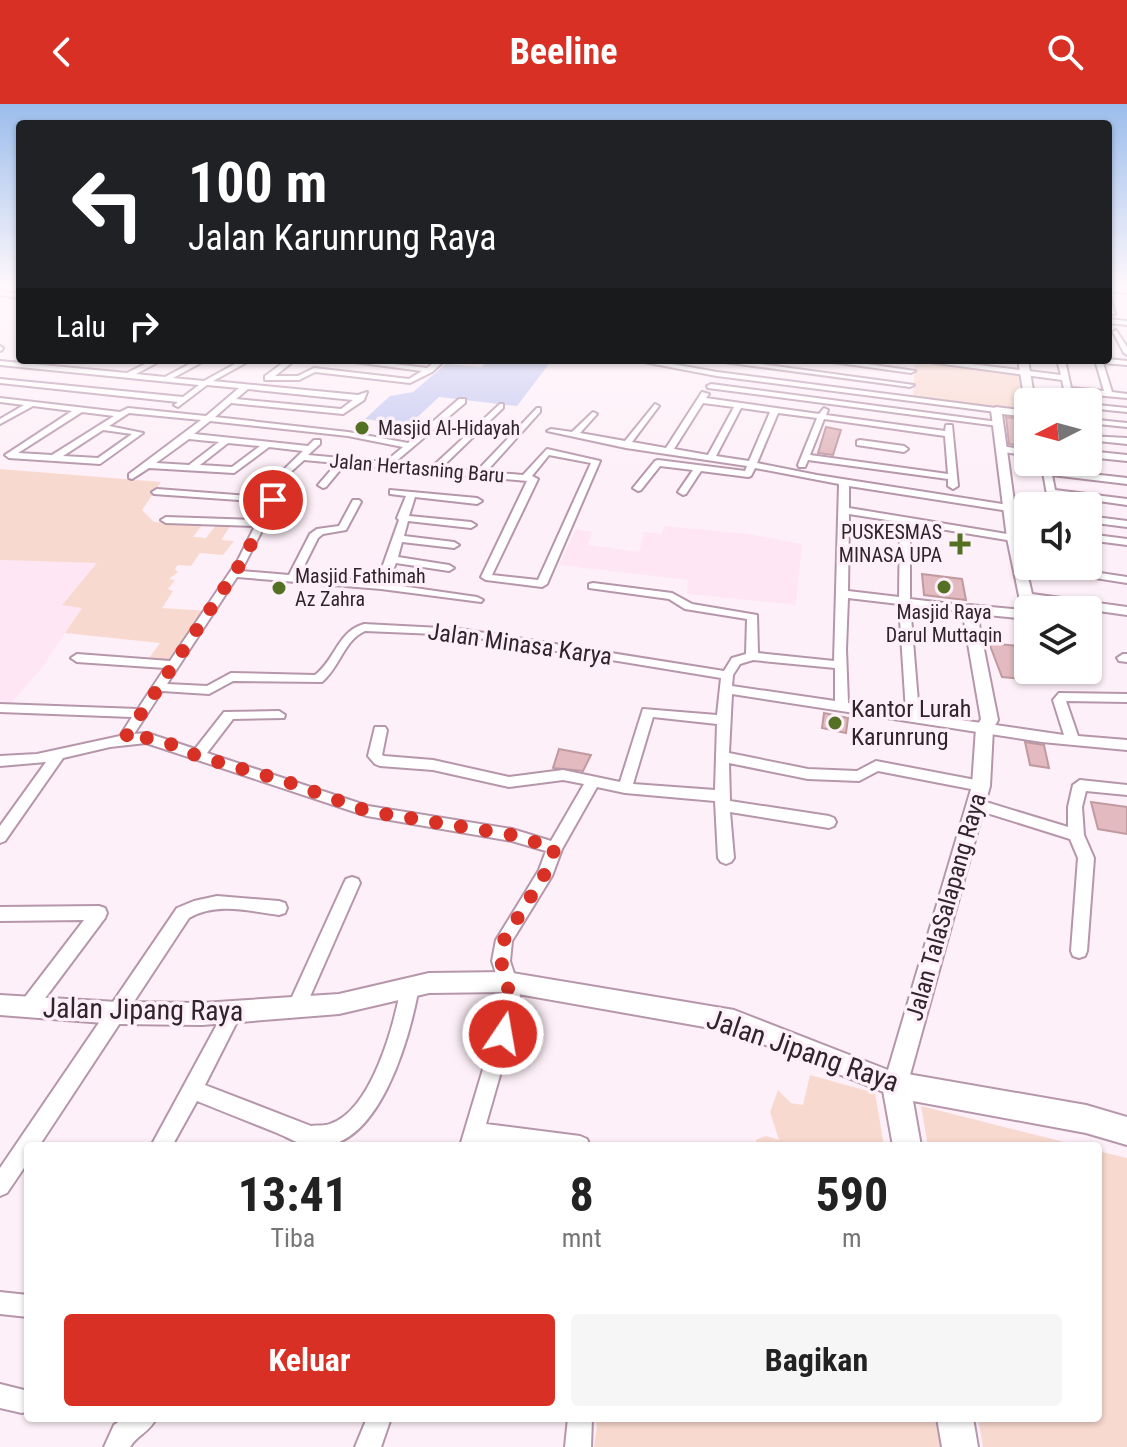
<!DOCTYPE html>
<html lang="id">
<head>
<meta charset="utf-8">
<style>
	body { margin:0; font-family:"Roboto Condensed",sans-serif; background:#f6f6f6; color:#222; height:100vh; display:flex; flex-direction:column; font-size:30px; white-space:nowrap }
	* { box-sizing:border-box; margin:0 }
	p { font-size:26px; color:#767676 }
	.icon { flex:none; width:44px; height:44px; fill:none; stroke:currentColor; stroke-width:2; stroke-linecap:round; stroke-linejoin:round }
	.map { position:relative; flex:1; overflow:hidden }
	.panel { position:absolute; left:24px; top:1038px; width:1078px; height:280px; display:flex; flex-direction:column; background:#fff; border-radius:8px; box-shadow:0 2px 6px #0004 }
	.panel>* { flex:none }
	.banner { position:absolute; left:16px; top:16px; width:1096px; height:244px; border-radius:8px; box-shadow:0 2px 6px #0004; background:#202124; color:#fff; overflow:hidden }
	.needle { width:52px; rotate:264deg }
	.fabs { position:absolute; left:1014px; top:284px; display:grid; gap:16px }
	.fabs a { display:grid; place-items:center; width:88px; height:88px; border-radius:8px; background:#fff; box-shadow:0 2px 6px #0004; font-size:40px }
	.pin { position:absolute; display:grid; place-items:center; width:68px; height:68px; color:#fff; margin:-34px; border:4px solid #fff; border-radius:50%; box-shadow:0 2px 8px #0007 }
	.me { position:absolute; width:88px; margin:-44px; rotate:12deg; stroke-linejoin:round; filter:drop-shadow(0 0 6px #0008) }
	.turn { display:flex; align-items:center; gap:28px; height:168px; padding:0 40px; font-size:36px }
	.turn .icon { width:104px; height:104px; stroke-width:2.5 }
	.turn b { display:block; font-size:56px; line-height:68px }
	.then { display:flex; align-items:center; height:76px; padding:0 40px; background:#0003; gap:16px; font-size:30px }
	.eta { display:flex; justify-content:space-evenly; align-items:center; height:136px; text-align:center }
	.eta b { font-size:48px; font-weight:700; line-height:56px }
	.action { display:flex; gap:16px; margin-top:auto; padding:16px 40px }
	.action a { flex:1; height:92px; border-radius:8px; background:#d93025; color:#fff; font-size:32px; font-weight:700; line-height:92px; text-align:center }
	.action a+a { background:#f6f6f6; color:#222 }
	header { display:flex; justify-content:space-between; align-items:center; height:104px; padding:0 40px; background:#d93025; color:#fff; font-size:36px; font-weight:700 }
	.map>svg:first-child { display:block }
	.built { fill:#fee6f5 }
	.green { fill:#f8d9cf }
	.water { fill:#c7caf3 }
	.building { fill:#e2babf; stroke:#c09a9f; stroke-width:2 }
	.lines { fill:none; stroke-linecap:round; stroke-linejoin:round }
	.minor-casing { stroke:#b696aa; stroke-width:4 }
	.tertiary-casing { stroke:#b696aa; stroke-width:4 }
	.secondary-casing { stroke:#b696aa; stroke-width:4 }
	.minor { fill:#fff; fill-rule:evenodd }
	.tertiary { fill:#fff; fill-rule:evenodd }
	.secondary { fill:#fff; fill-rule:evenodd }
	.route { stroke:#d93025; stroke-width:14; stroke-dasharray:0 25.2 }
	.poi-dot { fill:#547023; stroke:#fef0f8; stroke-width:3 }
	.labels { text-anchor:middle; stroke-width:7; stroke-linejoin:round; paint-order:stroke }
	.far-poi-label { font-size:20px; fill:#31242c; stroke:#fef0f8; text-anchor:start }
	.far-street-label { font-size:20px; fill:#31242c; stroke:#fef0f8 }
	.street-label { font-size:24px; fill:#31242c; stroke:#fef0f8 }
	.poi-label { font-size:24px; fill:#31242c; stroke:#fef0f8; text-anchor:start }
	.near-street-label { font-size:28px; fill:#31242c; stroke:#fef0f8 }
</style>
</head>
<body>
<header><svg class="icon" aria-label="back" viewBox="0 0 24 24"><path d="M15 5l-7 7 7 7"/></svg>Beeline<svg class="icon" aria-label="search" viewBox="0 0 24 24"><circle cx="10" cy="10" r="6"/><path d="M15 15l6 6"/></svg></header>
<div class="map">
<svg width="1127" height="1343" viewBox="0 0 1127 1343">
	<rect width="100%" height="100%" fill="#fef0f8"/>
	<!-- built -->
	<path class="built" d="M 664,422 L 748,430 L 802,440 L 796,501 L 687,490 L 688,476 L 559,461 L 576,425 L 592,428 L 588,441 L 639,448 L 644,428 L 662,430 Z
		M 0,456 L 98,459 L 62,500 L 82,503 L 41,565 L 12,598 L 0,597 Z"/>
	<!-- green -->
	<path class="green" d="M 915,257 L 1020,269 L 1026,308 L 913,293 Z
		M 0,365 L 161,378 L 142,406 L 154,418 L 202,421 L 193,433 L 206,434 L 217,420 L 231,421 L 221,436 L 234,437 L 223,451 L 200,449 L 191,462 L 178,461 L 175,465 L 178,468 L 169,475 L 175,476 L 168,485 L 173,487 L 162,504 L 209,507 L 174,557 L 149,554 L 160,539 L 65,529 L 82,504 L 62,501 L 97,459 L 0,456 Z
		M 810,971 L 875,989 L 884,1042 L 756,1042 L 756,1036 L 766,1032 L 779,1036 L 770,1008 L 778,986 L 791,999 L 803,1001 Z
		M 921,1002 L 1080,1042 L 928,1042 Z
		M 1098,1047 L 1127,1054 L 1127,1343 L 983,1343 L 978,1314 L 1098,1314 Z
		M 594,1314 L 951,1314 L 953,1343 L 594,1343 L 597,1322 Z"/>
	<!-- water -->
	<path class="water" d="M 490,256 L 552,256 L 517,302 L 439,293 L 393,336 L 382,333 L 385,325 L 376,323 L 379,317 L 365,315 L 390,292 L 413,288 L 446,260 L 481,263 Z"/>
	<!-- building -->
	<path class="building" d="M 1006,313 L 1025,316 L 1028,343 L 1009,340 Z
		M 826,323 L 841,326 L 833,351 L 818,349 Z
		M 922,470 L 962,475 L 966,496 L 924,491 Z
		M 989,539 L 1018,542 L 1026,564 L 1031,566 L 1034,576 L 1002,573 Z
		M 824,609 L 848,614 L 846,629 L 822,624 Z
		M 1025,638 L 1044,641 L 1049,664 L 1030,661 Z
		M 559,645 L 591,651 L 583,667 L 553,664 Z
		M 1091,698 L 1127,703 L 1127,730 L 1098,725 Z"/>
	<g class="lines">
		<defs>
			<path id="minor" d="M 1108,183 L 1127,185 L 1127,189 L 1108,187 Z
				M 0,187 L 20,190 L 20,194 L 0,191 Z
				M 1108,194 L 1111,196 L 1115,210 L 1110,209 Z
				M 1108,215 L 1127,217 L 1127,221 L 1108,219 Z
				M 1116,226 L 1127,243 L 1127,251 L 1124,249 L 1113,228 Z
				M 0,242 L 3,244 L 2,246 L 0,247 Z
				M 1108,255 L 1127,257 L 1127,261 L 1103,259 L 1112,288 L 1127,290 L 1127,294 L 1073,289 L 1075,298 L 1067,298 L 1062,276 L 914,256 L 937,256 L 1061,271 L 1057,256 L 1065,256 L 1071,284 L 1104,287 L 1095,256 Z
				M 153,256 L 162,256 L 136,270 L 165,273 L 197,256 L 206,256 L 173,274 L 204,277 L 242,256 L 251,256 L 213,277 L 358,291 L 367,288 L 364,296 L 343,310 L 231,299 L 215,313 L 348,328 L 408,339 L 459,295 L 465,295 L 465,299 L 394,359 L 432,363 L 500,300 L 503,300 L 503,304 L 441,364 L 477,367 L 537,304 L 540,304 L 540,308 L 486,368 L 523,371 L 547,345 L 600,357 L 547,480 L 542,483 L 486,476 L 481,473 L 527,377 L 437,369 L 432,371 L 428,368 L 345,360 L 326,383 L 323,384 L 318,381 L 337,359 L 304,356 L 274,383 L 269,380 L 271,378 L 303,347 L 269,343 L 234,369 L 149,364 L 132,375 L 129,374 L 129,370 L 201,316 L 129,309 L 109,322 L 143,329 L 100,360 L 9,354 L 5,351 L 72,307 L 33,302 L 0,320 L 0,315 L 24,301 L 0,298 L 0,294 L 120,308 L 128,304 L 206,312 L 239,284 L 207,281 L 178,303 L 174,301 L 178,298 L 0,279 L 0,275 L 183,293 L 199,281 L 0,261 L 0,257 L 127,269 ZM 248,285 L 353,296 L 341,305 L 236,295 ZM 82,308 L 114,312 L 52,351 L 18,349 ZM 210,317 L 348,332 L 403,343 L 385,358 L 308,351 L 320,340 L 320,336 L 314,336 L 308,342 L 194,330 ZM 103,326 L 132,330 L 98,354 L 63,352 ZM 189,335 L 219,338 L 189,361 L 156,359 ZM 228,339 L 260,342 L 232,363 L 200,361 ZM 549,351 L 591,359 L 538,476 L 492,471 L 538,375 L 532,372 Z
				M 287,256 L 295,256 L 275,272 L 298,272 L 314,264 L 409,275 L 422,267 L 339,256 L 361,256 L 427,264 L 437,256 L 445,256 L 432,268 L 410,279 L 315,268 L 299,276 L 265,276 L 265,272 Z
				M 633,256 L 649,256 L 717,268 L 996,304 L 1000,306 L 996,308 L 717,272 Z
				M 709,256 L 730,256 L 914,281 L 910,283 Z
				M 818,256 L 839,256 L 915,267 L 911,269 Z
				M 711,280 L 998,318 L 1002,320 L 998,322 L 708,284 L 707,282 Z
				M 702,288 L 709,290 L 706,294 L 819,310 L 824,304 L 828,306 L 826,311 L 945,327 L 946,321 L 952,321 L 958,382 L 953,385 L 948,382 L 948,375 L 808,356 L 805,363 L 799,363 L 798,361 L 817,314 L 778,309 L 757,359 L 817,371 L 1028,404 L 1028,410 L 849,382 L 849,404 L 1013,431 L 1018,434 L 1013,437 L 910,420 L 910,495 L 969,502 L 975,505 L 969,508 L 910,501 L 919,610 L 1064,631 L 1053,596 L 1059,589 L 1127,590 L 1127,598 L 1066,597 L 1078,632 L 1127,636 L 1127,646 L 1042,638 L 732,590 L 729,649 L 808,665 L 857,667 L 876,657 L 981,677 L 988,682 L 981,687 L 878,667 L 859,677 L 808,675 L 729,659 L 730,697 L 829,712 L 834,714 L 836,718 L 834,722 L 829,724 L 730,708 L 734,754 L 731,758 L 726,760 L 721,758 L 718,754 L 715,697 L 625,689 L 597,683 L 562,745 L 552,772 L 512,837 L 510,857 L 520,888 L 519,905 L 486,1020 L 580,1032 L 587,1035 L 590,1042 L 498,1042 L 481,1040 L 480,1042 L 460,1042 L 501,905 L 502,888 L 492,857 L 496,836 L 539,766 L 546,747 L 512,737 L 367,712 L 146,639 L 110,643 L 63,654 L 5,737 L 0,739 L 0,722 L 46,658 L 0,662 L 0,652 L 37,650 L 120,632 L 132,613 L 0,608 L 0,600 L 138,605 L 165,564 L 77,558 L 71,554 L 77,550 L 170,557 L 238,456 L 255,422 L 166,419 L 161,416 L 166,413 L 258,416 L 267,398 L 154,390 L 152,388 L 157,385 L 276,394 L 278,396 L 241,467 L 289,471 L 310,430 L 317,425 L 339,422 L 353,396 L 359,396 L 361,398 L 346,426 L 323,430 L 318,434 L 299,472 L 377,478 L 399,416 L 397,414 L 406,392 L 390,390 L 390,386 L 477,394 L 482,397 L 477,400 L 415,393 L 409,412 L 471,418 L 476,421 L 471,424 L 408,417 L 404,432 L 454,438 L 459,441 L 454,444 L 402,438 L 398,453 L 449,461 L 454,464 L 449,467 L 396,459 L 387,480 L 477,493 L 483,496 L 481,498 L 381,485 L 237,473 L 167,580 L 207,582 L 231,569 L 315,571 C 336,555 337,528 364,520 L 460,525 L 724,567 L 732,554 L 746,550 L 747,515 L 685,505 L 669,495 L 589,484 L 589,480 L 593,479 L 672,489 L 692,500 L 757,511 L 758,549 L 834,557 L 839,380 L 755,364 L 751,372 L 748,373 L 701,367 L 686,390 L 683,391 L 678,388 L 693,366 L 660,362 L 641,386 L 638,387 L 633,384 L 655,357 L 658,356 L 745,367 L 747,362 L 626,344 L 547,327 L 551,325 L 572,328 L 593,308 L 597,310 L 580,329 L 625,337 L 655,300 L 659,302 L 632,338 L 666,344 ZM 703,299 L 734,303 L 708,351 L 674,345 ZM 741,304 L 770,308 L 749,357 L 716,352 ZM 824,315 L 945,332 L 948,370 L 810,351 ZM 849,410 L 900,418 L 899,493 L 848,487 ZM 848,494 L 899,500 L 906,608 L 848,599 L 846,545 ZM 365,527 L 460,531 L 721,574 L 717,611 L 643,605 L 620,678 L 563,666 L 509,673 L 433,656 L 384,652 L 382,651 L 387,626 L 385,623 L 375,623 L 368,652 L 375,660 L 380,662 L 433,666 L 509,683 L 563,676 L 584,680 L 551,737 L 512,725 L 368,702 L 207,649 L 233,615 L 284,614 L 285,611 L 279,607 L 224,608 L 195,645 L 147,629 L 134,630 L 162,587 L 209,590 L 233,577 L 322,578 C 340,563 344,536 365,527 ZM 753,556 L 835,564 L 835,597 L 732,582 L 733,571 L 740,560 ZM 653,613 L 717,620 L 715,686 L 633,680 Z
				M 1088,300 L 1127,304 L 1127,308 L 1088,304 Z
				M 1088,315 L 1127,319 L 1127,323 L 1088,319 Z
				M 1088,332 L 1127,334 L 1127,340 L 1088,336 Z
				M 860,336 L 904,342 L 908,345 L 904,348 L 857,341 L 857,337 Z
				M 1001,342 L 1028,346 L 1028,352 L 998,347 L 997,345 Z
				M 1088,347 L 1127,351 L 1127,357 L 1088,353 Z
				M 1047,365 L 1127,374 L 1127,380 L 1052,371 L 1055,386 L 1127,395 L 1127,401 L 1056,391 L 1059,402 L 1049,402 L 1043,368 Z
				M 1088,412 L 1127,417 L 1127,423 L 1088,418 Z
				M 1088,430 L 1127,435 L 1127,441 L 1088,436 Z
				M 1080,466 L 1127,473 L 1127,479 L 1076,471 L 1076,467 Z
				M 1123,550 L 1127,550 L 1127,558 L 1119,557 L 1117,554 Z
				M 1080,676 L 1127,681 L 1127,691 L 1086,687 L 1082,703 L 1084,731 L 1094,754 L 1087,847 L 1085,852 L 1079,854 L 1073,852 L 1071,847 L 1078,754 L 1070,735 L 971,704 L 969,700 L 971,696 L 976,695 L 1068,723 L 1068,703 L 1073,681 Z
				M 352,773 L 358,775 L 360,779 L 305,904 L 302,910 L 296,912 L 290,910 L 287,904 L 344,779 L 346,775 Z
				M 217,792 L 279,797 L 285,799 L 287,804 L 285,809 L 279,811 C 249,807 217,798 189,814 L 39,1042 L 28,1042 L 28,1058 L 7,1089 L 0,1092 L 0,1064 L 177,804 L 194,797 Z
				M 99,802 L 105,804 L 107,809 L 105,814 L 34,909 L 28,911 L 22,909 L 19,903 L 22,897 L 84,816 L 0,817 L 0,803 Z
				M 410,875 L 416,877 L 419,883 C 410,932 379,1051 311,1042 C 300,1041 287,1033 277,1029 C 250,1018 224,1008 197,997 L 172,1042 L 151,1042 L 227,902 L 233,900 L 239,902 L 242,908 L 205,981 L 311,1022 C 317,1021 325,1022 330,1020 C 372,1006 394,921 401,883 L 404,877 Z
				M 0,1188 L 28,1191 L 28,1213 L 0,1210 Z
				M 0,1280 L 28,1287 L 28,1307 L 22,1309 L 0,1304 Z
				M 124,1314 L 156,1314 C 151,1327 137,1331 130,1343 L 104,1343 L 114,1321 Z
				M 367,1314 L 391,1314 L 381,1343 L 355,1343 Z
				M 568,1314 L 592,1314 L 591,1343 L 565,1343 Z"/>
			<path id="tertiary" d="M 1018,256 L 1028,256 L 1035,298 L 1028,298 L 1028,300 L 1025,298 Z
				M 996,303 L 1028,307 L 1028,313 L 1002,310 L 1019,434 L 1032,490 L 1127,503 L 1127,511 L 1034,498 L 1036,506 L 1028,506 L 1028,515 L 977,510 L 998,616 L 993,625 L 990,682 L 905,989 L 896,993 L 733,928 L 507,888 L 429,889 L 339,910 L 202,921 L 117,920 L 0,911 L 0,891 L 117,898 L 202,899 L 339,890 L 429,869 L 507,868 L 734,906 L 888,966 L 972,682 L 976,624 L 981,615 L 962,505 L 969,501 L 1022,506 L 1007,434 L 991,306 Z"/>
			<path id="secondary" d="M 896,968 L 1086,1001 L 1127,1013 L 1127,1041 L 1086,1029 L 913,997 L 921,1042 L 893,1042 L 882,981 L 886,972 Z
				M 937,1314 L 973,1314 L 978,1343 L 942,1343 Z"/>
		</defs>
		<!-- minor casing -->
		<use href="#minor" class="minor-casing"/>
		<!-- tertiary casing -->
		<use href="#tertiary" class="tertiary-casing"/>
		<!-- secondary casing -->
		<use href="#secondary" class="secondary-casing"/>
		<!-- minor -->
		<use href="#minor" class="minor"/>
		<!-- tertiary -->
		<use href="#tertiary" class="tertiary"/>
		<!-- secondary -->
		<use href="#secondary" class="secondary"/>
	</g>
	<!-- sky -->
	<linearGradient id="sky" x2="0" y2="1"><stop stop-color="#9bbdec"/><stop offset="0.49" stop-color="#fff8fc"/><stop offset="1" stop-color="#fff8fc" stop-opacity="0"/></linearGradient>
	<rect width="1127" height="371" fill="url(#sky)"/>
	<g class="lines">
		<!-- route -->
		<path class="route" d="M 273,396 L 243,456 L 125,634 L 147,634 L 174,641 L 197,652 L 285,677 L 367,707 L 512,731 L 555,744 L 546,768 L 504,836 L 501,857 L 511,896 L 503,930"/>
	</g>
	<!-- markers -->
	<g class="poi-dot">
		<circle cx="362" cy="324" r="8"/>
		<path d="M956 428h8v8h8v8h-8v8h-8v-8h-8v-8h8z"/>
		<circle cx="944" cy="483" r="8"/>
		<circle cx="279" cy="484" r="8"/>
		<circle cx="835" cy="619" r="8"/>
	</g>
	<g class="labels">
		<!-- far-poi labels -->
		<g class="far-poi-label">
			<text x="378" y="331">Masjid Al-Hidayah</text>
			<text x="942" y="435" text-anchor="end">PUSKESMAS<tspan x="942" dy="23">MINASA UPA</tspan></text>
			<text x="295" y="479">Masjid Fathimah<tspan x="295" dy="23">Az Zahra</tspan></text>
			<text x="944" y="515" text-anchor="middle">Masjid Raya<tspan x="944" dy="23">Darul Muttaqin</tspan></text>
		</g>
		<!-- far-street labels -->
		<g class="far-street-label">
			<text transform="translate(417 364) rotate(5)" y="7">Jalan Hertasning Baru</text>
		</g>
		<!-- street labels -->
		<g class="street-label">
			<text transform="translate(520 540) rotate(8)" y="8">Jalan Minasa Karya</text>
			<text transform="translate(946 803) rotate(-74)" y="8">Jalan TalaSalapang Raya</text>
		</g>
		<!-- poi labels -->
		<g class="poi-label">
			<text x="851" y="613">Kantor Lurah<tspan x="851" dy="28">Karunrung</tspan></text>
		</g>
		<!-- near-street labels -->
		<g class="near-street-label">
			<text transform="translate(143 905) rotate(1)" y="10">Jalan Jipang Raya</text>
			<text transform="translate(803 946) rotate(19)" y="10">Jalan Jipang Raya</text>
		</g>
	</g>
</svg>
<div class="fabs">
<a><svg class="needle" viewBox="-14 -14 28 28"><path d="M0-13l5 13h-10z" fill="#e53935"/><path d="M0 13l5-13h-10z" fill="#767676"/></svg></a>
<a><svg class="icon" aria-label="sound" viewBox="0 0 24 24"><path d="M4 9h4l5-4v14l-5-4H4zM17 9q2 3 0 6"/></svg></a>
<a><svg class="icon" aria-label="layers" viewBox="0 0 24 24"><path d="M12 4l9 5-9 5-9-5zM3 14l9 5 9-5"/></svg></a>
</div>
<div class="pin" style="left:273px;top:396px;background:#d93025"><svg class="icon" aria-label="arrive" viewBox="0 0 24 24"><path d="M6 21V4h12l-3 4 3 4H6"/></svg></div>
<svg class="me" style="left:503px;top:930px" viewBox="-20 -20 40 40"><circle r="17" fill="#d93025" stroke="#fff" stroke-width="3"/><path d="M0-11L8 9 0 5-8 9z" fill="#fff"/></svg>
<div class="banner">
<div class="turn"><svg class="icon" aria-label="left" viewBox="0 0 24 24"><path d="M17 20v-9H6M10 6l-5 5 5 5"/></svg><div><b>100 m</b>Jalan Karunrung Raya</div></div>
<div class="then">Lalu<svg class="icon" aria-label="right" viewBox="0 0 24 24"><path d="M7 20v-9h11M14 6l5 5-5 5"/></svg></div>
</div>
<section class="panel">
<div class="eta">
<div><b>13:41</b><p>Tiba</p></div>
<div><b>8</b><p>mnt</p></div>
<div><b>590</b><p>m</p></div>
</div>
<div class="action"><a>Keluar</a><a>Bagikan</a></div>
</section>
</div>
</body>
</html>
